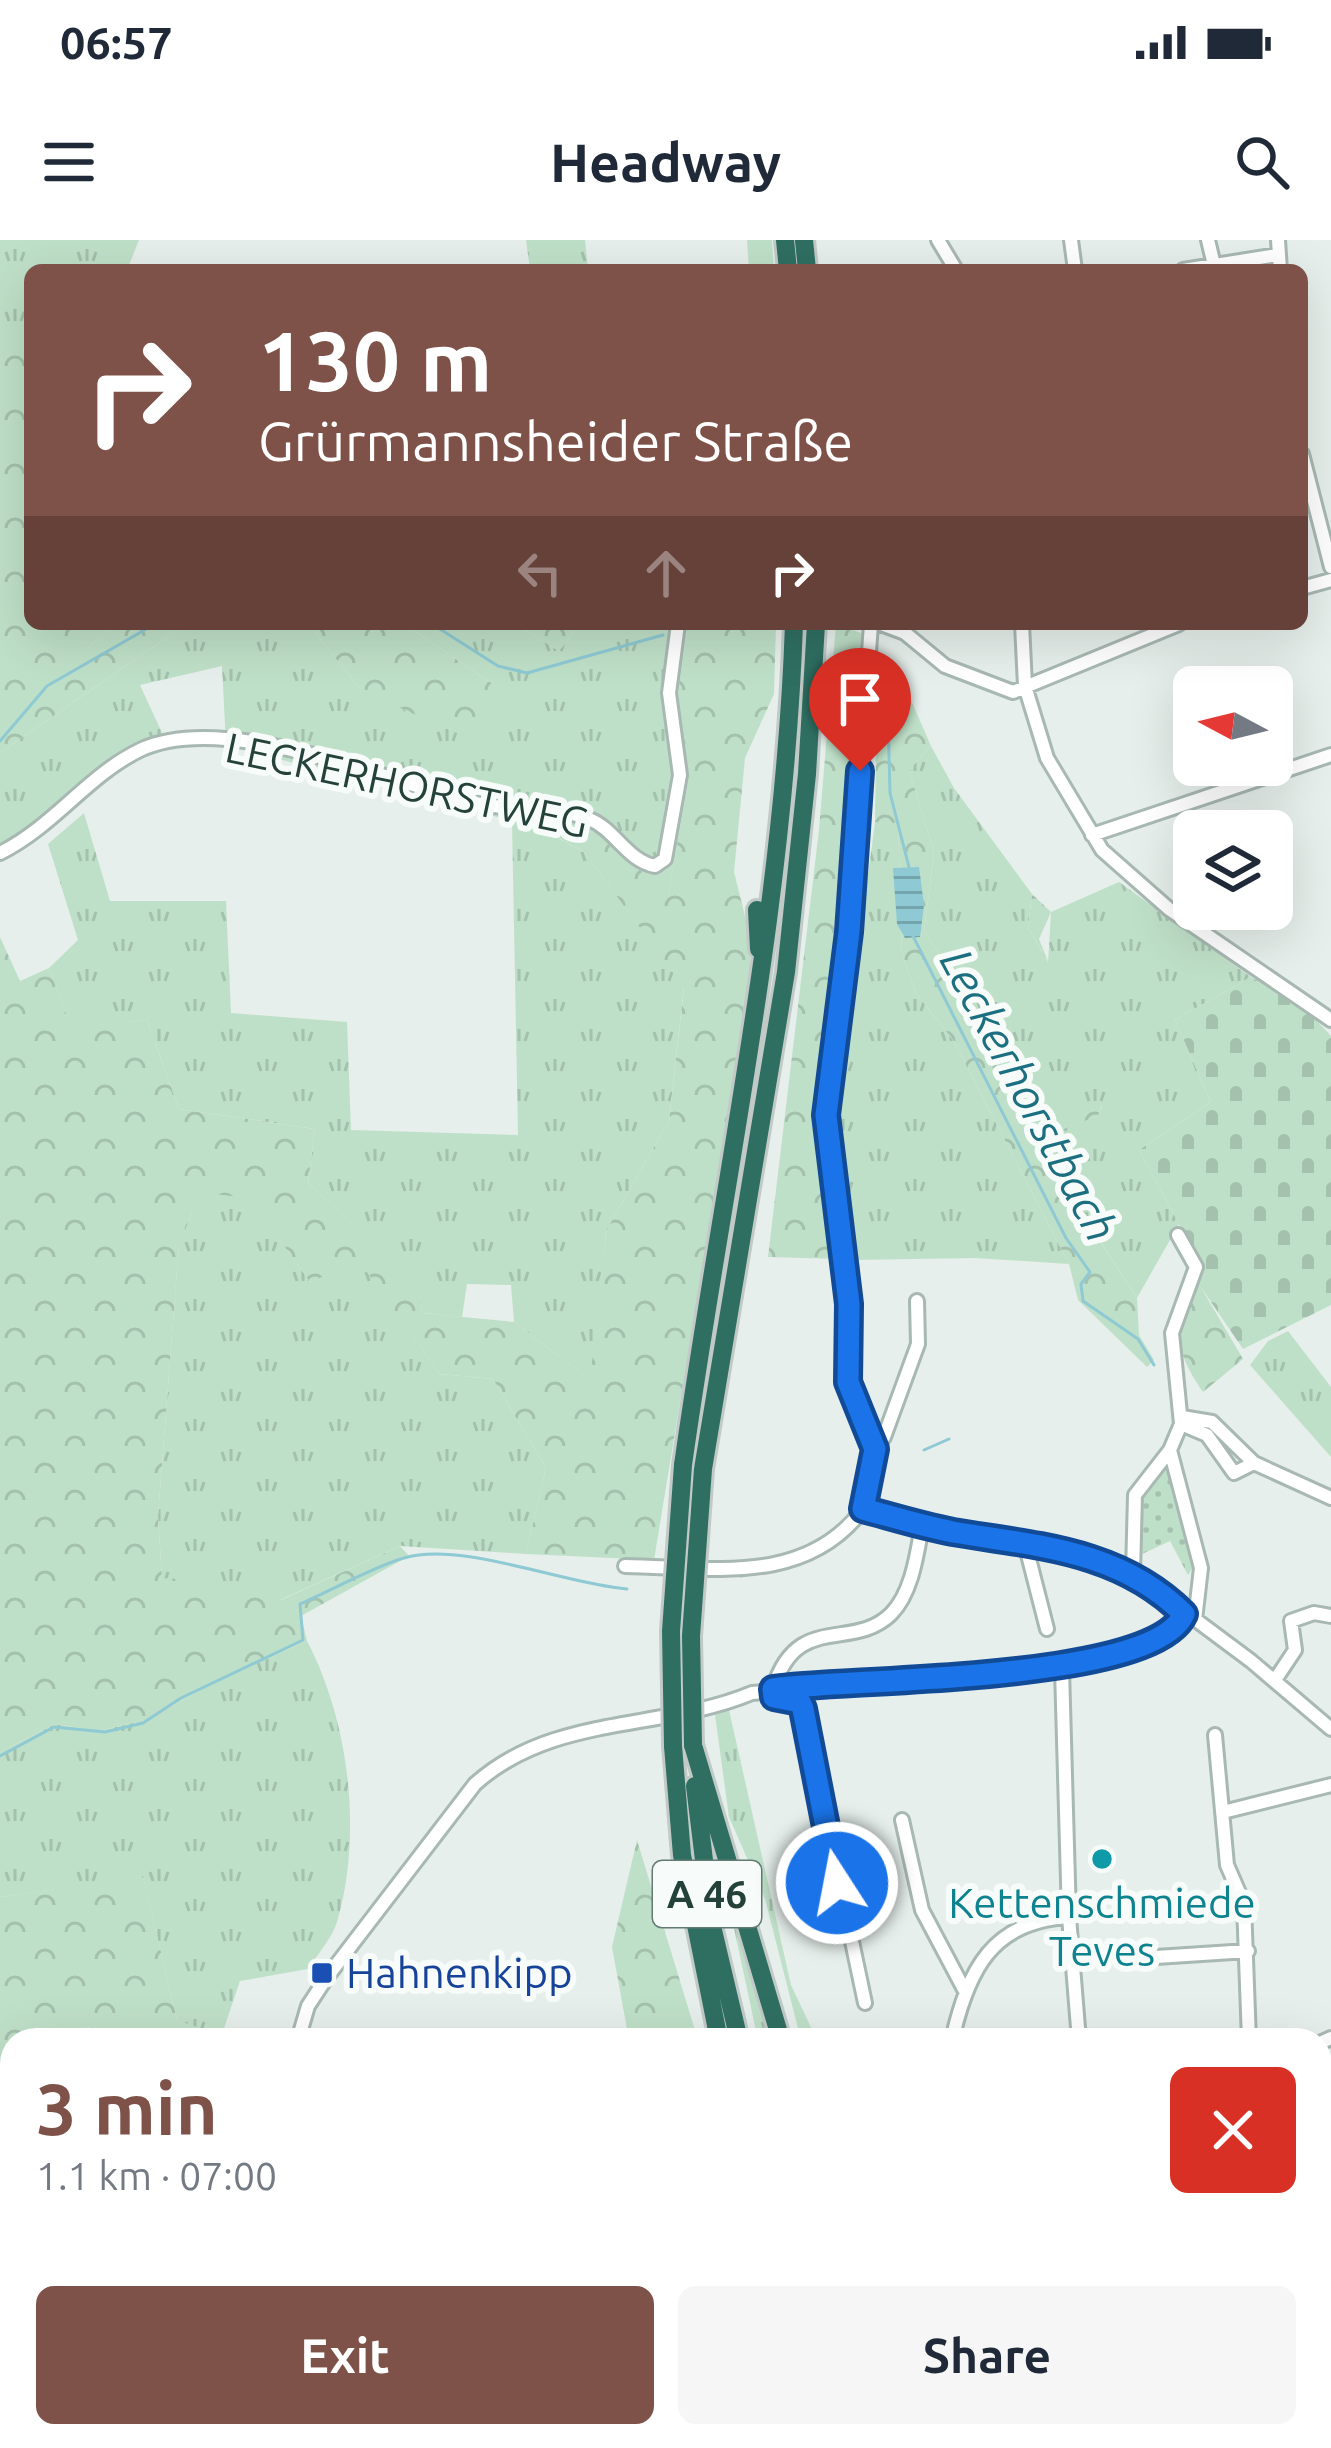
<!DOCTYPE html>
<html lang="en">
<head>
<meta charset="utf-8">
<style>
	body { margin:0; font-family:Ubuntu,sans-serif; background:#f6f6f7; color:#1f2937; height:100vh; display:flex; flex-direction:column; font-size:45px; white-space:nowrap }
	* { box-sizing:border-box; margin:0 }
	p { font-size:39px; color:#747a83 }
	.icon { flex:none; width:66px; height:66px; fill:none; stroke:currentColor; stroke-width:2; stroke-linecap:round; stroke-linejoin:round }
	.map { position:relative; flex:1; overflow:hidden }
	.drawer { position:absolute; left:0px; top:1788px; width:1332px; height:420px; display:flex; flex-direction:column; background:#fff; border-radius:36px 36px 0 0; box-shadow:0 12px 48px #0002 }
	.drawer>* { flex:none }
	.hud { position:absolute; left:24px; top:24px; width:1284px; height:366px; border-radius:18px; box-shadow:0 12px 48px #0002; background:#7f5249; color:#fff; overflow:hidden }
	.needle { width:78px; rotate:277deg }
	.buttons { position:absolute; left:1173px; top:426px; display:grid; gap:24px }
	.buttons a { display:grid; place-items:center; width:120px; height:120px; border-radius:18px; background:#fff; box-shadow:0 12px 48px #0002; font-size:60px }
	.pin { position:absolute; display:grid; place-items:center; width:102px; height:102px; color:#fff; margin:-123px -51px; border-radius:50% 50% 50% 0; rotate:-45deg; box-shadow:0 0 12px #0007 }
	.pin .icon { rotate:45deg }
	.me { position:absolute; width:132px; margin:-66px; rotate:349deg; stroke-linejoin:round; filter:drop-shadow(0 0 9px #0008) }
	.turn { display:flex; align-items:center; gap:42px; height:252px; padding:0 36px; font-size:54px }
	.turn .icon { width:156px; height:156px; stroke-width:2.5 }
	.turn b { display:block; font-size:84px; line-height:102px }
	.lanes { display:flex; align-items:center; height:114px; padding:0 36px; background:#0003; justify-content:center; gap:60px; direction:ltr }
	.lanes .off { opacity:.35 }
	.round { display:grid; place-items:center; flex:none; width:126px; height:126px; border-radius:18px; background:#f6f6f7 }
	.head { display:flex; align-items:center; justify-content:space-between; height:204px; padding:0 36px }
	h1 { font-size:72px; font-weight:600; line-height:90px; color:#7f5249 }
	.button { display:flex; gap:24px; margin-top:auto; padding:24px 36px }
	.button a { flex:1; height:138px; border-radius:18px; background:#7f5249; color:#fff; font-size:48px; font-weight:600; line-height:138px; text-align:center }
	.button a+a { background:#f6f6f7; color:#1f2937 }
	.status { display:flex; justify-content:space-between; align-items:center; height:84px; padding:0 60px; background:#fff; direction:ltr }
	.status svg { height:33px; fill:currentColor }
	header { display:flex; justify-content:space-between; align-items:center; height:156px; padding:0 36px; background:#fff; font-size:54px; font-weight:600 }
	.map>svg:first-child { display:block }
	.grass { fill:url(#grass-tufts) }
	.forest { fill:url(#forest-crowns) }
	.cemetery { fill:url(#cemetery-stones) }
	.park { fill:url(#park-dots) }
	.water { fill:url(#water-rules) }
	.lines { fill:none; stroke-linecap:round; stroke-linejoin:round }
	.stream { stroke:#8ec9d4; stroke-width:3 }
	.minor-casing { stroke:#a8b8b2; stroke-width:18 }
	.highway-casing { stroke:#c2cac8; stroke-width:24 }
	.minor { stroke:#fff; stroke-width:12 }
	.highway { stroke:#2f6f62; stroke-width:18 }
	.highway-bridge-casing { stroke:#c2cac8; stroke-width:24; stroke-linecap:butt }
	.highway-bridge { stroke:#2f6f62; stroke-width:18 }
	.route-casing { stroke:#114b97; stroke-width:30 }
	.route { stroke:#1a73e8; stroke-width:21 }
	.culture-dot { fill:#0f9aa8; stroke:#f7fbf9; stroke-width:4.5 }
	.transit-dot { fill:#1a4fb4; stroke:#f7fbf9; stroke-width:4.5 }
	.labels { text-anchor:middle; stroke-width:12; stroke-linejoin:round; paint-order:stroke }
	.shield { fill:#f7fbf9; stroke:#637a73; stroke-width:3 }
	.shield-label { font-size:39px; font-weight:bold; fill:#24423a }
	.street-label { font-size:42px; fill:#24423a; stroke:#f7fbf9 }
	.culture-label { font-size:42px; fill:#0d838f; stroke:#f7fbf9 }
	.transit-label { font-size:42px; fill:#164399; stroke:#f7fbf9; text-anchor:start }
	.water-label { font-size:45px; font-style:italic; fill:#1c6f80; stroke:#f7fbf9 }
</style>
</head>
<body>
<div class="status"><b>06:57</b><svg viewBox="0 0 49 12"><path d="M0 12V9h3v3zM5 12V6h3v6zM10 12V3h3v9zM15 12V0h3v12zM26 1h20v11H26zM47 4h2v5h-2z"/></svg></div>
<header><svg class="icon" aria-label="menu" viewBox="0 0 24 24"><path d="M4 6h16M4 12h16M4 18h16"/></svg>Headway<svg class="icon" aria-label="search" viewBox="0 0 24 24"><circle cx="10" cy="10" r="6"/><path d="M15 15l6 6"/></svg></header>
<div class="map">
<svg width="1331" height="2208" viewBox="0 0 1331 2208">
	<defs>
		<pattern id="grass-tufts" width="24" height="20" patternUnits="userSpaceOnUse" patternTransform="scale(3)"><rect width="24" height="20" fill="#bfe0c8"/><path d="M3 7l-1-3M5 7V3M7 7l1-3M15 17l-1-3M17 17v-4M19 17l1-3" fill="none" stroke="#a4c1ad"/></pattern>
		<pattern id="forest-crowns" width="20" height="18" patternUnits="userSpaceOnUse" patternTransform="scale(3)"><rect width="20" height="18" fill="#bfe0c8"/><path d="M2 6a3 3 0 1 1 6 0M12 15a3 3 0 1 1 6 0" fill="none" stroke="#a4c1ad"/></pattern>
		<pattern id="cemetery-stones" width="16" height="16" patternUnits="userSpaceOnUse" patternTransform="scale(3)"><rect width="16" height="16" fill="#bfe0c8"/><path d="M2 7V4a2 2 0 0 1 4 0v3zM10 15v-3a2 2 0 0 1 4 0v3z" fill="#a4c1ad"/></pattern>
		<pattern id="park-dots" width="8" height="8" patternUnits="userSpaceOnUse" patternTransform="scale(3)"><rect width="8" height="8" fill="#bfe0c8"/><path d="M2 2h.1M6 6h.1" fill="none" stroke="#a4c1ad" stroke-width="1.8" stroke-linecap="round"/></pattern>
		<pattern id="water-rules" width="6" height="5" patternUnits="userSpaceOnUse" patternTransform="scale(3)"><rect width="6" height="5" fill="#8ec9d4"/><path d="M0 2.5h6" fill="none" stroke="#74a5ad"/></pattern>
	</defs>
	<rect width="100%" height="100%" fill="#e6efeb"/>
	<!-- grass -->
	<path class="grass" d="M 0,0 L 139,0 L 127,30 L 30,30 L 30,111 L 0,111 Z
		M 526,0 L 585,0 L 588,30 L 530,30 Z
		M 78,384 L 115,384 L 81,414 Z
		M 186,384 L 308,384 L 362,451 L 497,447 L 404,384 L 515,384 L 559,411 L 580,384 L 688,384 L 675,472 L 689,535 L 668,658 L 596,588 L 529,583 L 584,612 L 684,746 L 669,881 L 606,991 L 591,1141 L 514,1082 L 511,1045 L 467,1044 L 462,1077 L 422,1073 L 417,1044 L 308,943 L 315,889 L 179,869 L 147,780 L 71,788 L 49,728 L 78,700 L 48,604 L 84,573 L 110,661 L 226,661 L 231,773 L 347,782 L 351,890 L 518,895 L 512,581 L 226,505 L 222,426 L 140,445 L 163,495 C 104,523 57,573 0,607 L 0,513 Z
		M 931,506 L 954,548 L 1032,654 L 1028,687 L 1048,723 L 1051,672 L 1119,642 L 1251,737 L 1175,780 L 1211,862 L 1139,910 L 1179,984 L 1137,1058 L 1034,899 L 1098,876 L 1102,865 L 1021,883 L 989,822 L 976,770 L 924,691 L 934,612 L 909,530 Z
		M 875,582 L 898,582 L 902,714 L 916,753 L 953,800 L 1069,1024 L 975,1018 L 852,1020 L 835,887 Z
		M 193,951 L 250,957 L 310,1042 L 359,1020 L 440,1134 L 493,1139 L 546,1228 L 526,1314 L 400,1306 L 280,1360 L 162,1339 L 158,1276 L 179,1004 L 193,970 Z
		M 1288,1091 L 1331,1147 L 1331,1217 L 1250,1125 L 1268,1101 Z
		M 307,1401 C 349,1481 363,1593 337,1682 C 332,1698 317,1715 308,1729 L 240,1741 L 220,1800 L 212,1800 L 218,1796 L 177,1780 L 143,1637 L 0,1657 L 0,1512 L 55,1484 L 99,1491 L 149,1479 L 209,1445 Z
		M 729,1470 L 791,1745 L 817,1800 L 801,1800 L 765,1659 L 729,1577 L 715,1475 Z
		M 715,1600 L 776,1800 L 758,1800 Z
		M 937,2196 L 1088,2196 L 1091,2208 L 947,2208 Z"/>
	<!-- forest -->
	<path class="forest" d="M 747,0 L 772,0 L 774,30 L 749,30 Z
		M 0,111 L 30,111 L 30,384 L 78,384 L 82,413 L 115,384 L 186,384 L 0,513 Z
		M 308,384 L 404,384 L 497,447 L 491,486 L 479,503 L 362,451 Z
		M 515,384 L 580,384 L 559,411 Z
		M 688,384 L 776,384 L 774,454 L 745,518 L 734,632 L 749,692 L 751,732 L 654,1320 L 526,1314 L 546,1228 L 493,1139 L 440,1134 L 359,1021 L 310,1042 L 250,958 L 194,952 L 193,970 L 179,1005 L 158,1276 L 162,1338 L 277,1344 L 281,1360 L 400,1306 L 409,1316 L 301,1376 L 307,1401 L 209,1445 L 149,1479 L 99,1491 L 55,1484 L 0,1512 L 0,697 L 20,741 L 49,728 L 71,787 L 147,780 L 179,869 L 315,889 L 308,943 L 418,1044 L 422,1073 L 514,1082 L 590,1140 L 606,991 L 669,881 L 684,747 L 584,612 L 528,582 L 529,575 L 596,588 L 668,657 L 689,535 L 675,472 Z
		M 836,384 L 861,393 L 850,636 L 820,894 L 839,1019 L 768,1017 L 819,590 Z
		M 898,430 L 931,506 L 909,530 L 934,612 L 924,691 L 976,770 L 989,822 L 1020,882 L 1102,864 L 1098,876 L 1034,900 L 1137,1058 L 1139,1095 L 1154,1120 L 1147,1127 L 1078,1060 L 1069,1024 L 953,800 L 916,753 L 902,714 L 898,583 L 875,582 L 877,439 Z
		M 1032,654 L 1051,672 L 1039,699 L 1050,726 L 1028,687 Z
		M 1196,1039 L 1243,1119 L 1203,1152 C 1170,1103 1176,1091 1196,1039 Z
		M 637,1600 L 698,1800 L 629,1800 L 612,1707 Z
		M 143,1636 L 177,1780 L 220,1795 L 212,1800 L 94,1800 L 89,1787 L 69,1800 L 12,1800 L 12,1823 L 0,1822 L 0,1657 Z
		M 0,1994 L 12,2001 L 12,2196 L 352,2196 L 363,2208 L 0,2208 Z
		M 728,2196 L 809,2196 L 812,2208 L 726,2208 Z"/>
	<!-- cemetery -->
	<path class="cemetery" d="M 1251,737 L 1304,767 L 1331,796 L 1331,1065 L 1243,1109 L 1198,1043 L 1179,984 L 1139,910 L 1211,862 L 1175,780 Z"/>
	<!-- park -->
	<path class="park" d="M 1165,1224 L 1193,1327 L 1188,1335 L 1170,1301 L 1140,1315 L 1141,1253 Z"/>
	<!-- water -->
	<path class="water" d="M 919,627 L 924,665 L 920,697 L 905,698 L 897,684 L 893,628 Z"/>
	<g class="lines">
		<!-- stream -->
		<path class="stream" d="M 432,384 L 498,426 L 527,433 L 663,395
			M 887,438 L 890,553 L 910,631
			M 0,501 L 47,446 L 155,384
			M 912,694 L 1066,998 L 1090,1032 L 1081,1044 L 1083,1061 L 1138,1099 L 1154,1125
			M 924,1210 L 949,1199
			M 741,1336 L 780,1328
			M 0,1516 L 54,1487 L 105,1492 L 143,1483 L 181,1458 L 303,1400 L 300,1364 C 330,1351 375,1326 404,1318 C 462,1301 564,1344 627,1349"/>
		<defs>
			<path id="minor" d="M 938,0 L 956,30
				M 1071,0 L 1075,30
				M 1208,0 L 1214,25
				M 1278,0 L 1280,30
				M 1183,30 L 1278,15
				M 1302,214 L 1331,327
				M 1302,348 L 1331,340
				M 881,384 L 905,393 L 945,426 L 1013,452 L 1179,384
				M 1022,384 L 1025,446 L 1047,518 L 1102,610 L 1169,669 L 1331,780
				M 1092,595 L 1331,515
				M 0,613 C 53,587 88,535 140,510 C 225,470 386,541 471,562 C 509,572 553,565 589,579 C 615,589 627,621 655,626 L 665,619 L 680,535 L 669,453 L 678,384
				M 1182,1177 L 1212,1182 L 1254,1223 L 1331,1258
				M 1181,1184 L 1207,1195 L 1234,1233 L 1254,1223
				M 875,1209 L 884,1197 L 918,1104 L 917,1061
				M 1170,1210 L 1201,1328 L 1195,1380
				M 863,1269 L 875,1209 L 848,1142 L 849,1064 L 826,875 L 849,692 L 871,384
				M 863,1269 L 922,1286 L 1057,1306 L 1133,1333 L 1251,1421 L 1331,1489
				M 1025,1303 L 1047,1389
				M 625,1326 C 709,1327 805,1347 863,1269
				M 1133,1333 L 1135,1255 L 1170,1210 L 1181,1184 L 1172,1093 L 1196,1027 L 1178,995
				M 1062,1429 L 1069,1677 L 1079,1800
				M 1275,1440 L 1295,1410 L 1291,1381 L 1314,1373 L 1331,1376
				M 773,1449 L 774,1457 L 799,1462 L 803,1469 L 865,1763
				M 773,1449 C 797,1371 852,1412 891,1374 C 912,1353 917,1314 922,1286
				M 1215,1495 L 1227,1625 L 1244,1664 L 1249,1800
				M 1223,1572 L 1331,1545
				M 902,1580 L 922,1670 L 966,1753
				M 1156,1717 L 1248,1711
				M 298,1800 L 308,1766 L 327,1737 L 475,1544 C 553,1474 661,1491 752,1453 L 1062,1429 L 1173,1391 L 1184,1374
				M 952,1800 C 968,1730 992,1681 1069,1677
				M 1320,1803 L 1331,1798
				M 1320,1864 L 1331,1906
				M 1320,1961 L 1331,1958
				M 0,1980 L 12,1987"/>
			<path id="highway" d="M 785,0 L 788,30
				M 804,0 L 807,30
				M 757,670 L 759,709
				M 683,1225 C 723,941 784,673 794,384
				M 703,1229 L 786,732 L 807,534 L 816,384
				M 693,1505 L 781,1800
				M 673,1506 L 682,1615 L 719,1800
				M 695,1546 L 712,1686 L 739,1800
				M 1320,2148 L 1331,2146
				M 840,2196 L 843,2208
				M 861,2196 L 865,2208
				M 922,2196 L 933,2208"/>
		</defs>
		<!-- minor casing -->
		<use href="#minor" class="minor-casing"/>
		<!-- highway casing -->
		<use href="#highway" class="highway-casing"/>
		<!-- minor -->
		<use href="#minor" class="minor"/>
		<!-- highway -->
		<use href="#highway" class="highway"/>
		<defs>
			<path id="highway-bridge" d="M 693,1505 L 691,1396 L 703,1229
				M 673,1506 L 671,1391 L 683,1225
				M 1137,2208 L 1168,2196"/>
		</defs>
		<!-- highway-bridge casing -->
		<use href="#highway-bridge" class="highway-bridge-casing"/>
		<!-- highway-bridge -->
		<use href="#highway-bridge" class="highway-bridge"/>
	</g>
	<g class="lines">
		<defs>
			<path id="route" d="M 837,1643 L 803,1469 L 800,1462 L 774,1457 L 773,1449 C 849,1438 1153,1443 1184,1374 C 1120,1310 1037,1306 953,1292 C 922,1286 893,1277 863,1269 L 875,1209 L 848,1142 L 849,1064 L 826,875 L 849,692 L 860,531"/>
		</defs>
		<!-- route casing -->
		<use href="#route" class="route-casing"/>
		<!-- route -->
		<use href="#route" class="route"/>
	</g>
	<!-- markers -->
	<circle class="culture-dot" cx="1102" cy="1619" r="12"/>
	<rect class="transit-dot" x="310" y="1721" width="24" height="24" rx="6"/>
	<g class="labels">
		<!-- shield labels -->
		<rect class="shield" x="653" y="1621" width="108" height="66" rx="9"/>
		<g class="shield-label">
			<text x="707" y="1668">A 46</text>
		</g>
		<!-- street labels -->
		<g class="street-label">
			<text transform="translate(407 545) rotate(12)" y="15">LECKERHORSTWEG</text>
		</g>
		<!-- culture labels -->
		<g class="culture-label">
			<text x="1102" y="1678">Kettenschmiede<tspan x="1102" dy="48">Teves</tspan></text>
		</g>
		<!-- transit labels -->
		<g class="transit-label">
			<text x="346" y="1748">Hahnenkipp</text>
		</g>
		<!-- water labels -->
		<g class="water-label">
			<text transform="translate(1029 855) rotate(62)" y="16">Leckerhorstbach</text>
		</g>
	</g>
</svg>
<div class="buttons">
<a><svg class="needle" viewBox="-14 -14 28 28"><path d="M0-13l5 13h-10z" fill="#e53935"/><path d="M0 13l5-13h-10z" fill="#747a83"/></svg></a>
<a><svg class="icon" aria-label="layers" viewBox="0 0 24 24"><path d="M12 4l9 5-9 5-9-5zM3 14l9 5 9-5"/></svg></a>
</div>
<div class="pin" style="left:860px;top:531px;background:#d93025"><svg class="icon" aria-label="arrive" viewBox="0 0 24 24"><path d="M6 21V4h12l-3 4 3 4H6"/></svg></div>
<svg class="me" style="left:837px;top:1643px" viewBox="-20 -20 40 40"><circle r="17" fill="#1a73e8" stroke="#fff" stroke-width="3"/><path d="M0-11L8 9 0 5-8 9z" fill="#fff"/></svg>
<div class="hud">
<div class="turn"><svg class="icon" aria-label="right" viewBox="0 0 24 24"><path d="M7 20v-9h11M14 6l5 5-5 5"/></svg><div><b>130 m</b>Grürmannsheider Straße</div></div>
<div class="lanes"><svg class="icon off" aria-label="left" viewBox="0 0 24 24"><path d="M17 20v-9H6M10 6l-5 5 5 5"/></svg><svg class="icon off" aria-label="ahead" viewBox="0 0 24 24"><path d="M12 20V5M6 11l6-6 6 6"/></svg><svg class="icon" aria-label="right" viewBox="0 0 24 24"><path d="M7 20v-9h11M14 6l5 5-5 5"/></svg></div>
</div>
<section class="drawer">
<div class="head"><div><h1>3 min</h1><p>1.1 km · 07:00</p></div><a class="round" style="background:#d93025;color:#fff"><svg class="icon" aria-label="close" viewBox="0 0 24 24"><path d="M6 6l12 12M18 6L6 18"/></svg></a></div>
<div class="button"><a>Exit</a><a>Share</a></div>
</section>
</div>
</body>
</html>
